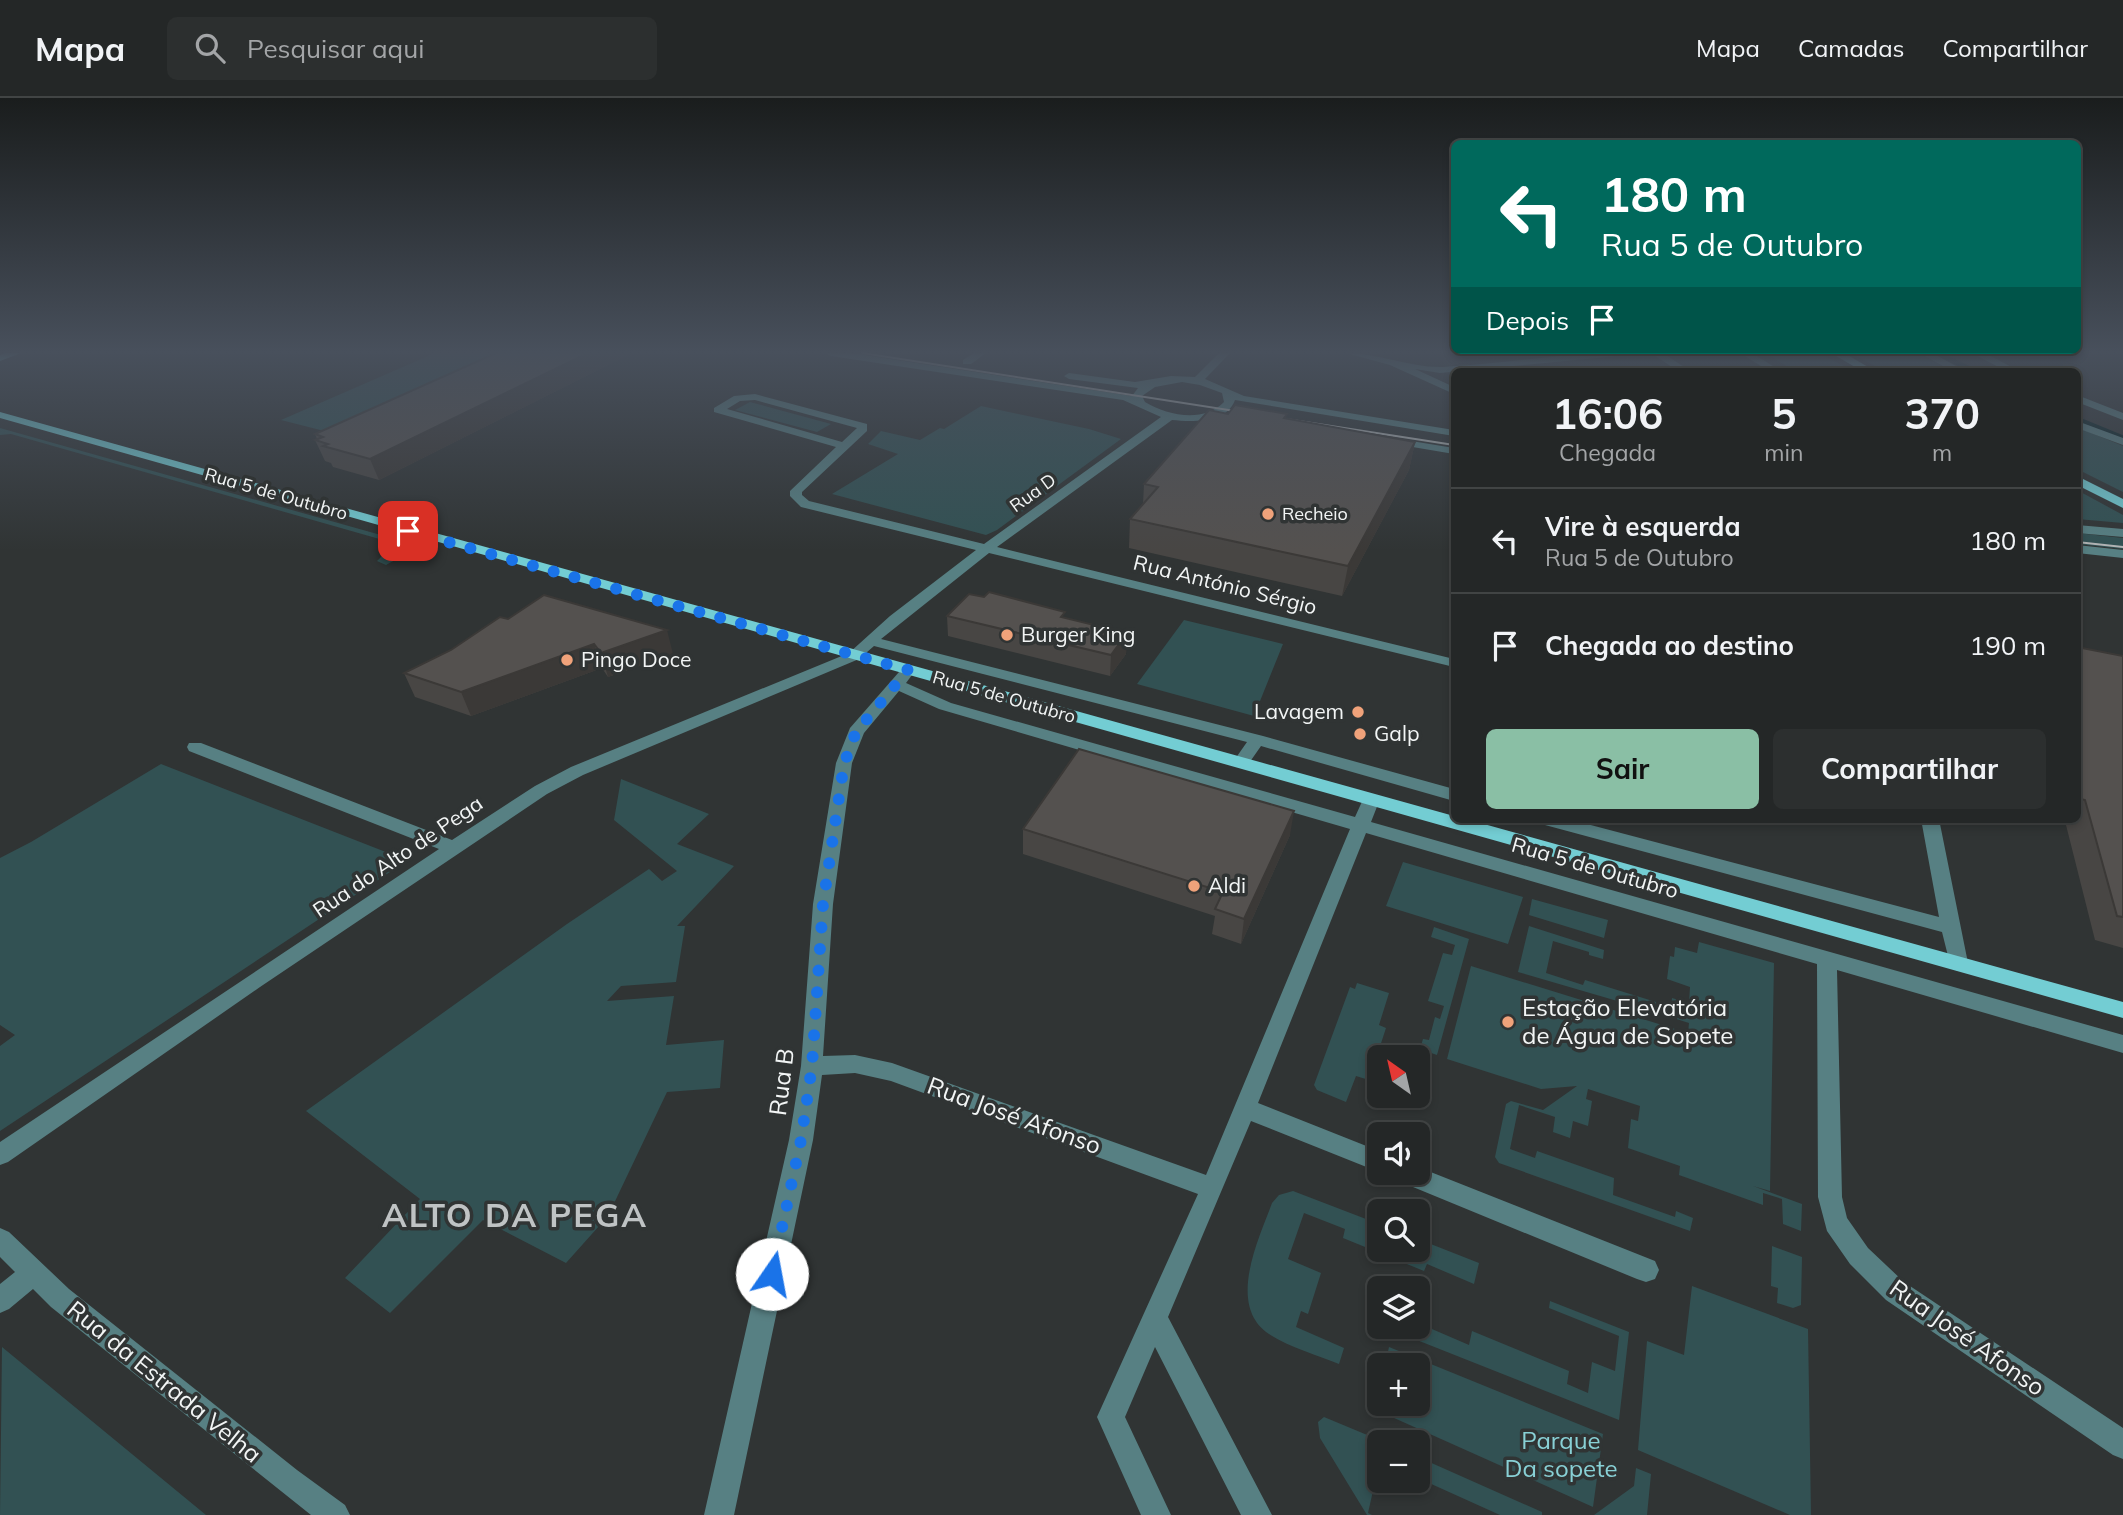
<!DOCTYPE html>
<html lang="pt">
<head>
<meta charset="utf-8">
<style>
	body { margin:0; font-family:Mulish,sans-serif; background:#2c2f2f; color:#f1f3f6; height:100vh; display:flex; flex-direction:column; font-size:26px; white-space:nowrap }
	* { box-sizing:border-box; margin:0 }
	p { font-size:23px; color:#a3a5a7 }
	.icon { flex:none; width:38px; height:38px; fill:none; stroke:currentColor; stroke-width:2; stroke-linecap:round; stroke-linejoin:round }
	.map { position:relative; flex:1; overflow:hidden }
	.side { position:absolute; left:1451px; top:270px; width:630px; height:455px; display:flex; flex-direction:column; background:#242727; border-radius:10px; box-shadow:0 4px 10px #0003,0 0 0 2px #414444 }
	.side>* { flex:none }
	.top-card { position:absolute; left:1451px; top:42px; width:630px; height:214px; border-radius:10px; box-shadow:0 4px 10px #0003,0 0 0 2px #414444; background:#00695c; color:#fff; overflow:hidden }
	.needle { width:46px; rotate:326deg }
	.tools { position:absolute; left:1367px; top:947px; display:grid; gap:14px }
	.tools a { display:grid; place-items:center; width:63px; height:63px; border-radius:10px; background:#242727; box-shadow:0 4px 10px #0003,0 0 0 2px #414444; font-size:35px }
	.pin { position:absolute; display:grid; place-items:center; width:60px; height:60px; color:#fff; margin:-30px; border-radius:14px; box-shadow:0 4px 10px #0006 }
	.me { position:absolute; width:77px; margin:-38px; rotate:12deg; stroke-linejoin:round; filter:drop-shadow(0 0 5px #0008) }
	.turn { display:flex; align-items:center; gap:24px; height:147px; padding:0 35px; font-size:32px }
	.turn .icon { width:91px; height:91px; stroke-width:2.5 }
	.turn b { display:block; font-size:49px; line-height:60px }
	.then { display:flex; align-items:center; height:66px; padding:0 35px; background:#0003; gap:14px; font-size:26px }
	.eta { display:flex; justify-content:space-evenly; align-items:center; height:119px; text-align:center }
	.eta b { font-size:42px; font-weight:700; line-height:49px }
	.action { display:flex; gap:14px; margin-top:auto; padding:14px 35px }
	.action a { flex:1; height:80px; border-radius:10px; background:#8abfa5; color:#111; font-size:28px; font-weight:700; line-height:80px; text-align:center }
	.action a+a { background:#2c2f2f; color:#f1f3f6 }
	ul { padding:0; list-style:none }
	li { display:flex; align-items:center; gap:21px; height:105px; padding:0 35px; border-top:2px solid #414444 }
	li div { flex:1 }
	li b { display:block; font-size:26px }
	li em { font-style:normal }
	header { display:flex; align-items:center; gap:42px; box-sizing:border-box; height:98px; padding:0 35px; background:#242727; border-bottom:2px solid #414444 }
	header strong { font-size:33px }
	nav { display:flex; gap:38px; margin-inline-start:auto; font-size:24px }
	.search { width:490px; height:63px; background:#2c2f2f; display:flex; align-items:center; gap:18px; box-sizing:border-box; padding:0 24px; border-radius:10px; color:#a3a5a7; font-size:26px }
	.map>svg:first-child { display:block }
	.green { fill:#325153 }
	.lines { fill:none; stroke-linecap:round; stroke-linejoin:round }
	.stream { stroke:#031f21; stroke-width:5 }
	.minor { fill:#578083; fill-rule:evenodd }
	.major { fill:#73cdd3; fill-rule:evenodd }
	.tram { stroke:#b3b6b6; stroke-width:2 }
	.wall { fill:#484644 }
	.shaded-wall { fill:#3b3937 }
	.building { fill:#54514f; stroke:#3b3937; stroke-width:2 }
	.route { stroke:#1a73e8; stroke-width:12; stroke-dasharray:0 21.6 }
	.poi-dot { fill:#f0a27a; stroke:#303434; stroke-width:2.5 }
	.labels { text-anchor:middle; stroke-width:7; stroke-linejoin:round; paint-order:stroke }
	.far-street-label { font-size:18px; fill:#f2f5f5; stroke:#303434 }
	.far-poi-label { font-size:18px; fill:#f2f5f5; stroke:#303434; text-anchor:start }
	.street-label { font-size:21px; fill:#f2f5f5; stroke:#303434 }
	.poi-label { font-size:21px; fill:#f2f5f5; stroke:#303434; text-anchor:start }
	.near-poi-label { font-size:24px; fill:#f2f5f5; stroke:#303434; text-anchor:start }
	.near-street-label { font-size:24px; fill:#f2f5f5; stroke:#303434 }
	.near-park-label { font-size:24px; fill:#88d0d5; stroke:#303434 }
	.near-district-label { font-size:33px; font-weight:bold; letter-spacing:2px; fill:#bfc3c4; stroke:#303434 }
</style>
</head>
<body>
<header>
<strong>Mapa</strong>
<div class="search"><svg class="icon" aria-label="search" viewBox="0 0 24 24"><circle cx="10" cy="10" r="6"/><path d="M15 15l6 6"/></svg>Pesquisar aqui</div>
<nav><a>Mapa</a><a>Camadas</a><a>Compartilhar</a></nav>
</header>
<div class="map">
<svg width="2123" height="1417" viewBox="0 0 2123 1417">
	<rect width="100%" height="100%" fill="#303434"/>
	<!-- green -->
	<path class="green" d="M 435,255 L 543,255 L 332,335 L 281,322 Z
		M 1766,255 L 1819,255 L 1853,273 L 1794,273 Z
		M 1850,255 L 1917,255 L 1952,273 L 1885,273 Z
		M 750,304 L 831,326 L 817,334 L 735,312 Z
		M 981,308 L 1089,331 L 1121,341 L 997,432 L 986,437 L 832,396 L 898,356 L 868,346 L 881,333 L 920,342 L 940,330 L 944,331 Z
		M 2077,329 L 2123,348 L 2123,394 L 2077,371 Z
		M 0,330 L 420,448 L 386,467 L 377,463 L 390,450 L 390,444 L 11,336 L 0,337 Z
		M 2077,392 L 2123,417 L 2123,425 L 2077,421 Z
		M 2077,435 L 2123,440 L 2123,451 L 2077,446 Z
		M 1184,522 L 1283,546 L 1254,618 L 1137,586 Z
		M 161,666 L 396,758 L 398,762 L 396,770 L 0,1033 L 0,948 L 15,937 L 0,927 L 0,760 L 31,744 Z
		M 621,681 L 709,716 L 677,746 L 734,768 L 677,828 L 685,828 L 676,884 L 621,888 L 607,903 L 674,898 L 666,947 L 724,942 L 720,990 L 667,994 L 608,1118 L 566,1165 L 483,1122 L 390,1215 L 345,1180 L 420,1101 L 306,1013 L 567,826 L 649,771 L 662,783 L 677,773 L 614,722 Z
		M 1403,764 L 1523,799 L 1508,846 L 1386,808 Z
		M 1532,801 L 1608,822 L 1604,840 L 1529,817 Z
		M 1529,828 L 1604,852 L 1603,861 L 1589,857 L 1589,854 L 1553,843 L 1546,875 L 1583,887 L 1585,882 L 1656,904 L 1655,914 L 1518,874 Z
		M 1434,829 L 1469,841 L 1437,957 L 1420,951 L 1423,941 L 1429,942 L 1435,919 L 1440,921 L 1444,908 L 1428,903 L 1443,855 L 1452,857 L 1455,847 L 1431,839 Z
		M 1699,844 L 1774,865 L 1770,1093 L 1753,1088 L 1802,1106 L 1801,1133 L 1783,1126 L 1782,1101 L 1763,1095 L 1763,1107 L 1679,1077 L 1680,1068 L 1628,1050 L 1631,1021 L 1638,1023 L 1640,1008 L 1588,991 L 1586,1001 L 1592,1003 L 1588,1028 L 1573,1023 L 1570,1040 L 1553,1034 L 1555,1019 L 1519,1007 L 1510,1051 L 1535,1060 L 1537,1053 L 1614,1080 L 1613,1097 L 1675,1119 L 1676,1113 L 1693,1120 L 1690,1133 L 1499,1065 L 1495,1059 L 1506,1006 L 1511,1003 L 1543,1012 L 1577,988 L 1541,991 L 1447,961 L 1471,868 L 1688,935 L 1689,925 L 1670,919 L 1672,900 L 1689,905 L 1690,889 L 1667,881 L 1670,858 L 1674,859 L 1675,849 L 1697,855 Z
		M 1357,885 L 1389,895 L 1379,927 L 1386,930 L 1369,982 L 1356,978 L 1346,1004 L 1317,992 L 1314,987 L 1350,889 L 1355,891 Z
		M 1293,1093 L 1379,1126 L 1379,1152 L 1418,1152 L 1418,1141 L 1479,1165 L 1474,1186 L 1427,1166 L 1424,1173 L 1343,1140 L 1345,1131 L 1304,1115 L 1288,1161 L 1321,1175 L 1308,1216 L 1301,1213 L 1296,1229 L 1344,1250 L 1339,1266 C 1317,1257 1289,1249 1269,1236 C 1226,1207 1259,1141 1272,1105 L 1279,1097 Z
		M 1772,1148 L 1802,1159 L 1801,1207 L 1793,1210 L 1777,1205 L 1778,1190 L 1771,1188 Z
		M 1692,1188 L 1808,1231 L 1811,1417 L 1790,1417 L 1638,1352 L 1647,1243 L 1684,1257 Z
		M 1550,1203 L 1629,1234 L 1619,1322 L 1384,1229 L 1418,1228 L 1418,1225 L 1469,1247 L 1472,1233 L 1569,1273 L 1567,1286 L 1588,1295 L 1592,1264 L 1615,1273 L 1619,1238 L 1549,1210 Z
		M 2,1249 L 206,1417 L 0,1417 Z
		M 1389,1249 L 1603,1336 L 1593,1409 L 1374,1311 L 1379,1291 L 1379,1306 L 1418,1306 L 1418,1267 L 1385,1267 Z
		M 1324,1319 L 1384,1344 L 1379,1344 L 1379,1382 L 1408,1383 L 1405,1397 L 1375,1384 L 1368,1415 L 1372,1417 L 1367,1417 L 1320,1340 L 1318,1324 Z
		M 1418,1359 L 1542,1414 L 1542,1417 L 1500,1417 L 1418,1380 Z
		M 1636,1370 L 1651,1376 L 1647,1417 L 1594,1417 L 1634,1388 Z"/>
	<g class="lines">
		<!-- stream -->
		<path class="stream" d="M 1937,255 L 1974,273
			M 2077,321 L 2123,340"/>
		<!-- minor -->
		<path class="minor" d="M 826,255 L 852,255 L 1132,298 L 1138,290 L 1069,281 L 1064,278 L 1069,275 L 1135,284 L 1171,278 L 1195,279 L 1219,255 L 1230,255 L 1205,281 L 1244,298 L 1454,332 L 1454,338 L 1235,302 C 1227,325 1193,324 1172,322 L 997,449 L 1454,561 L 1454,569 L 989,455 L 881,541 L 1263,638 L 1454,691 L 1454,703 L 1261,648 L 1247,668 L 1235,668 L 1233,664 L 1247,644 L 874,548 L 859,561 L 583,677 L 547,696 L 260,889 L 8,1064 L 0,1067 L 0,1044 L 439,751 L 189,653 L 187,649 L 189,645 L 201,645 L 452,742 L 535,688 L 571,669 L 849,555 L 890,518 L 976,452 L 801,409 L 790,398 L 790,393 L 836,349 L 714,314 L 714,310 L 734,298 L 755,296 L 867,326 L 867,333 L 802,394 L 802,397 L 809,403 L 984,446 L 1161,319 L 1123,302 L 831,258 ZM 1182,284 L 1200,287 L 1222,295 L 1224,304 C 1204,325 1168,318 1145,304 L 1142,298 L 1155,289 ZM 755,302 L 857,330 L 842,344 L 727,311 L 740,303 Z
			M 974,255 L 986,255 L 971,266 L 963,266 L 963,262 Z
			M 1346,255 C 1379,255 1410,270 1443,269 C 1503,266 1562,255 1622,255 L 1617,258 L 1440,275 L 1415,271 L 1454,289 L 1454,296 L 1390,267 Z
			M 1651,255 L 1663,255 L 1690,273 L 1678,273 Z
			M 1740,255 L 1752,255 L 1781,273 L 1769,273 Z
			M 1919,255 L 1932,255 L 1965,273 L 1952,273 Z
			M 1972,255 L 1985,255 L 2019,273 L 2006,273 Z
			M 2077,297 L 2123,315 L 2123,322 L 2077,304 Z
			M 2077,323 L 2123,340 L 2123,347 L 2077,330 Z
			M 1393,340 L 1454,350 L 1454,356 L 1389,345 L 1389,341 Z
			M 2077,427 L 2123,431 L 2123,439 L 2077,435 Z
			M 2077,447 L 2123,452 L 2123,460 L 2077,455 Z
			M 904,572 L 912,577 L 906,585 L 951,605 L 1355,719 L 1365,697 L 1377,697 L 1380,701 L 1371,724 L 2123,937 L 2123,955 L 1837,872 L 1842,1099 L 1847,1120 L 1868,1150 L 1904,1184 L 2123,1330 L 2123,1361 L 2113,1357 L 1886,1202 L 1850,1166 L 1827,1133 L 1818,1099 L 1817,866 L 1366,735 L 1258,1005 L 1379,1053 L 1379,1074 L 1251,1023 L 1168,1219 L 1272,1417 L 1241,1417 L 1155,1249 L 1125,1319 L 1171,1417 L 1141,1417 L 1097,1319 L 1198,1096 L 891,983 L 855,975 L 822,977 L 813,1042 L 734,1417 L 704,1417 L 789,1042 L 801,968 L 813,806 L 836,665 L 850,630 L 899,574 ZM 899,593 L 939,611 L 1350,731 L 1206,1077 L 892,965 L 855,957 L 823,958 L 833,806 L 852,665 L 864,635 Z
			M 1536,721 L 1568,721 L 1939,819 L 1921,721 L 1939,721 L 1968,865 L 1965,870 L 1958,873 L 1951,870 L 1942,834 L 1545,727 Z
			M 1418,1069 L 1655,1163 L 1659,1172 L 1655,1181 L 1646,1184 L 1637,1181 L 1396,1082 L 1392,1074 L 1418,1074 Z
			M 0,1130 L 9,1134 L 69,1191 L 297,1372 L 345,1407 L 350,1417 L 311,1417 L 51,1209 L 33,1191 L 9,1211 L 0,1215 L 0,1186 L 15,1174 L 0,1159 Z"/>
		<!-- major -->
		<path class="major" d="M 5,255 L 21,255 L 0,263 L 0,257 Z
			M 1831,255 L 1844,255 L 1875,273 L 1862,273 Z
			M 0,314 L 1454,718 L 1454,721 L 1466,721 L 2123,904 L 2123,920 L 0,320 Z
			M 2077,378 L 2123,401 L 2123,410 L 2077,387 Z"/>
		<!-- tram -->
		<path class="tram" d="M 862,255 L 1454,347
			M 2077,444 L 2123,449"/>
	</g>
	<!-- wall -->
	<path class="wall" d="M 632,255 L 379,382 L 333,369 L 331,365 L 325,363 L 315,342 L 317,341 L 315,336 Z
		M 1286,321 L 1415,344 L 1409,372 L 1342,498 L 1129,450 L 1130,421 L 1143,406 L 1144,386 Z
		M 947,518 L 1065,520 L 1127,535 L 1126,556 L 1110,578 L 948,538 Z
		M 500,519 L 673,556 L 608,579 L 602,570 L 471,618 L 415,599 L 404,575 L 451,552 Z
		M 2077,549 L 2123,558 L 2123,850 L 2095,842 L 2066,727 L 2041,721 L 2077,721 Z
		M 1023,731 L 1290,737 L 1241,846 L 1212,836 L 1215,818 L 1023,756 Z"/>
	<!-- shaded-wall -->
	<path class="shaded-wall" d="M 588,255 L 632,255 L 379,382 L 370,361 Z
		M 1415,344 L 1409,372 L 1342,498 L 1348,468 Z
		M 667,532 L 673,556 L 608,579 L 601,555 Z
		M 1127,535 L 1126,556 L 1110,578 L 1111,557 Z
		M 594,546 L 602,570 L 471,618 L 461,594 Z
		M 1294,713 L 1290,737 L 1241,846 L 1244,821 Z"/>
	<!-- building -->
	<path class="building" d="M 496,255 L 588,255 L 370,361 L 323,348 L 328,346 L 315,342 L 323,339 L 315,336 Z
		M 1235,307 L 1287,316 L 1284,320 L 1415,344 L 1348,468 L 1130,421 L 1158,389 L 1144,386 L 1209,312 L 1228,316 Z
		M 989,494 L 1065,514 L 1061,519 L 1127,535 L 1111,557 L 947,518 L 969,496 L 984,499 Z
		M 544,497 L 667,532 L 601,555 L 594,546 L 461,594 L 404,575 L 451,552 L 500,519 L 508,521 Z
		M 2077,549 L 2123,558 L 2123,819 L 2117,818 L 2085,702 L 2077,700 Z
		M 1079,651 L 1294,713 L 1244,821 L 1215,811 L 1223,794 L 1023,731 Z"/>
	<!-- sky -->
	<linearGradient id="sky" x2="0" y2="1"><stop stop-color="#1a1d1d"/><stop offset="0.56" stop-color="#48505c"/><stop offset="1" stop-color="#48505c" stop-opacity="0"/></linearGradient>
	<rect width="2123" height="453" fill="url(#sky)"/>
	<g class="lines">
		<!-- route -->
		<path class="route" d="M 408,433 L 908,572 L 856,634 L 844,666 L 823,806 L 812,968 L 801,1042 L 772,1176"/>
	</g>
	<!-- markers -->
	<g class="poi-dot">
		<circle cx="1268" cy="416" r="7"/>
		<circle cx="1007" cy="537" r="7"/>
		<circle cx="567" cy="562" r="7"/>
		<circle cx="1358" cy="614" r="7"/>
		<circle cx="1360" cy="636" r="7"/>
		<circle cx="1194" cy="788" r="7"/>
		<circle cx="1508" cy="924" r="7"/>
	</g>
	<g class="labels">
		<!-- far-street labels -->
		<g class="far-street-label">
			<text transform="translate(1033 395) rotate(-36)" y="6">Rua D</text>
			<text transform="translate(276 396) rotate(16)" y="6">Rua 5 de Outubro</text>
			<text transform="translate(1004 599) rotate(16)" y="6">Rua 5 de Outubro</text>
		</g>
		<!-- far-poi labels -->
		<g class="far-poi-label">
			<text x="1282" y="422">Recheio</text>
		</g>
		<!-- street labels -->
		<g class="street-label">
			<text transform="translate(1225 487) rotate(14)" y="7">Rua António Sérgio</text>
			<text transform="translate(398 759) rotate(-34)" y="7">Rua do Alto de Pega</text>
			<text transform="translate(1595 770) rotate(16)" y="7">Rua 5 de Outubro</text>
		</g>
		<!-- poi labels -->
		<g class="poi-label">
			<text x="1021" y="544">Burger King</text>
			<text x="581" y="569">Pingo Doce</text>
			<text x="1344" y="621" text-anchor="end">Lavagem</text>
			<text x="1374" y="643">Galp</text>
			<text x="1208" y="795">Aldi</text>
		</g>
		<!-- near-poi labels -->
		<g class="near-poi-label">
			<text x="1522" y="918">Estação Elevatória<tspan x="1522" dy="28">de Água de Sopete</tspan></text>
		</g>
		<!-- near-street labels -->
		<g class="near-street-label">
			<text transform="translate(782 984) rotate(-83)" y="8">Rua B</text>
			<text transform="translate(1014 1018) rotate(20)" y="8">Rua José Afonso</text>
			<text transform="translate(1967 1240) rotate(35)" y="8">Rua José Afonso</text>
			<text transform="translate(164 1284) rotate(39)" y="8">Rua da Estrada Velha</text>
		</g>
		<!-- near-park labels -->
		<g class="near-park-label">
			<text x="1561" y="1351">Parque<tspan x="1561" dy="28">Da sopete</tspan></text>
		</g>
		<!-- near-district labels -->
		<g class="near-district-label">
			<text x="515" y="1129">ALTO DA PEGA</text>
		</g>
	</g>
</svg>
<div class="tools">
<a><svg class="needle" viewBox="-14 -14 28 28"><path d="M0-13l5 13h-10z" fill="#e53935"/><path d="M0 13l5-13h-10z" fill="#a3a5a7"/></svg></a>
<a><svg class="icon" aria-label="sound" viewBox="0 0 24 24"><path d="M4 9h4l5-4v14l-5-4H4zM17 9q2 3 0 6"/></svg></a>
<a><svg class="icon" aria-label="search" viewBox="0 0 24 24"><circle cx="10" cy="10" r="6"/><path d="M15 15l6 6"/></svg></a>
<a><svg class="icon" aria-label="layers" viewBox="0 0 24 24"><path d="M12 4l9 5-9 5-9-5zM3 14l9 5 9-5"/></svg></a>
<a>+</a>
<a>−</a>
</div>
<div class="pin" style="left:408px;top:433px;background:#d93025"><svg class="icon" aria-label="arrive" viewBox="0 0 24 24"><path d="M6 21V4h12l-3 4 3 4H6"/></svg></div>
<svg class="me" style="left:772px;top:1176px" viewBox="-20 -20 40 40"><circle r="19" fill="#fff"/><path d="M0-13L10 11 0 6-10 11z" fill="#1a73e8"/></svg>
<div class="top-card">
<div class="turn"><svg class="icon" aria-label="left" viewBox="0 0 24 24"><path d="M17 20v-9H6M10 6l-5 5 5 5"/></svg><div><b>180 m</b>Rua 5 de Outubro</div></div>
<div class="then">Depois<svg class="icon" aria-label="arrive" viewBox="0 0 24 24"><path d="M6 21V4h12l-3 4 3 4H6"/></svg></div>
</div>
<section class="side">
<div class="eta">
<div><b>16:06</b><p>Chegada</p></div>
<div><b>5</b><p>min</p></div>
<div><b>370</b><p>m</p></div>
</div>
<ul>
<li><svg class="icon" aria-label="left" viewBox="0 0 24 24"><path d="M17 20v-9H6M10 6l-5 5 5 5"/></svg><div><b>Vire à esquerda</b><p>Rua 5 de Outubro</p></div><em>180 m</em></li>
<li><svg class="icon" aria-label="arrive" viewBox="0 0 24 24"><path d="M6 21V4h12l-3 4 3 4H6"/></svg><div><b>Chegada ao destino</b></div><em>190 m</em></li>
</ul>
<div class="action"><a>Sair</a><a>Compartilhar</a></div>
</section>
</div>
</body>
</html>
